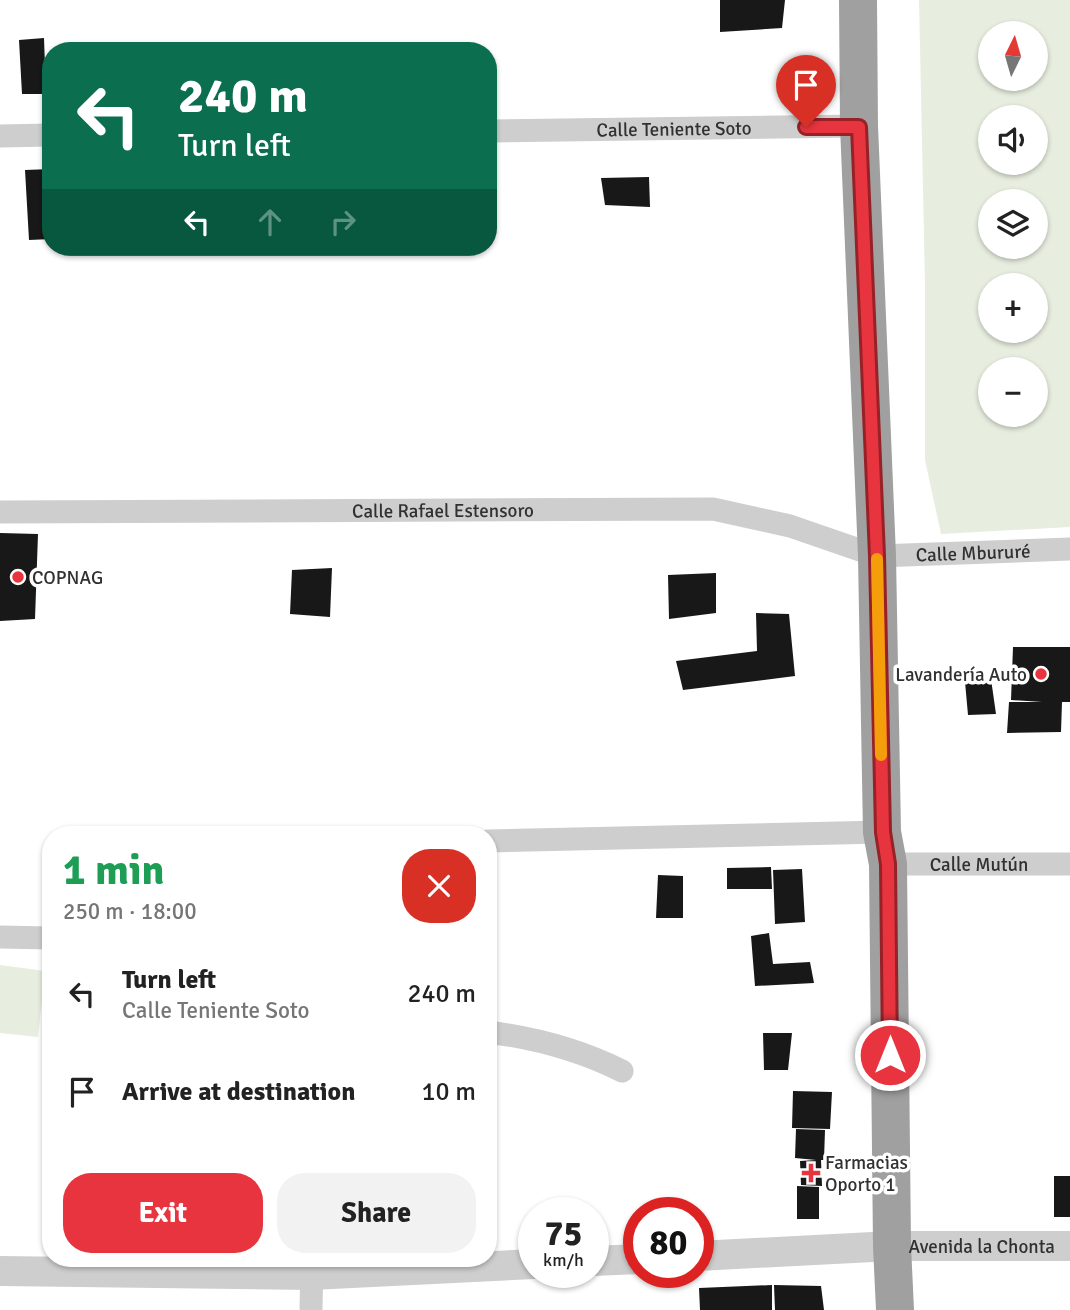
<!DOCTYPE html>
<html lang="en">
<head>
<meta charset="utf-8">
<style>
	body { margin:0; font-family:Signika,sans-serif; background:#f2f2f2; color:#222; height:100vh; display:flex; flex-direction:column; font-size:26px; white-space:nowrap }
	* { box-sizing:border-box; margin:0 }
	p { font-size:23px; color:#767676 }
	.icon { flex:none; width:38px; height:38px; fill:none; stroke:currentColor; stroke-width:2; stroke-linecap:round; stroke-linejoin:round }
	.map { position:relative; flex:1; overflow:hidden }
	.panel { position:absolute; left:42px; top:826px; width:455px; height:441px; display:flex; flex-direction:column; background:#fff; border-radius:28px; box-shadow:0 2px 5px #0004 }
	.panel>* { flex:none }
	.guide { position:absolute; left:42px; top:42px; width:455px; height:214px; border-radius:28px; box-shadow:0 2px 5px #0004; background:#0b6e4f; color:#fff; overflow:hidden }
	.needle { width:46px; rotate:5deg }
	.buttons { position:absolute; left:978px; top:21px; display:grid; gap:14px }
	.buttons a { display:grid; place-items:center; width:70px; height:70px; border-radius:50%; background:#fff; box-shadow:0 2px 5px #0004; font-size:35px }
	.speed { position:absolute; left:518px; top:1197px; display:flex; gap:14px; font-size:35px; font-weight:700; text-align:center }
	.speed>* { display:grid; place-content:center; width:91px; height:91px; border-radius:50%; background:#fff; box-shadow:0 2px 5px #0004; line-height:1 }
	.speed small { font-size:18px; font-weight:400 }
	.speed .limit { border:10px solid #d22; background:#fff; color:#111 }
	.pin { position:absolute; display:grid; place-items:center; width:60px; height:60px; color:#fff; margin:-72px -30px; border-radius:50% 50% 50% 0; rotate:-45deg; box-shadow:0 0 7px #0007 }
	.pin .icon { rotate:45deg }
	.me { position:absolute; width:77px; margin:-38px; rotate:0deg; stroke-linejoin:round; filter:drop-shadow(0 0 5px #0008) }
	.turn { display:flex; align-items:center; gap:24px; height:147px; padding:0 21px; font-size:32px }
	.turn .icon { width:91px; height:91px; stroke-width:2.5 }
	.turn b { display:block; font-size:49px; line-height:60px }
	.lanes { display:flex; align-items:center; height:66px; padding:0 21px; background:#0003; justify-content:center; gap:35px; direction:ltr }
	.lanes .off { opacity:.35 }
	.round { display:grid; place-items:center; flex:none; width:74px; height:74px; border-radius:28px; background:#f2f2f2 }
	.overview { display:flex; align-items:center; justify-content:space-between; height:119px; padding:0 21px }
	h1 { font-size:42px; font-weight:700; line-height:52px; color:#1e9e55 }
	.action { display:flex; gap:14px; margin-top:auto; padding:14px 21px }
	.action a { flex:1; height:80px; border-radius:28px; background:#e7343e; color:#fff; font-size:28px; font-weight:700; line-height:80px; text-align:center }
	.action a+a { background:#f2f2f2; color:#222 }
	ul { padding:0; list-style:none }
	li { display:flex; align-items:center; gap:21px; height:98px; padding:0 21px }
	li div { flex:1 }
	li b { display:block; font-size:26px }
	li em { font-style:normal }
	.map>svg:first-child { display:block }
	.green { fill:#e7eedf; fill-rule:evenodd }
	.building { fill:#181818 }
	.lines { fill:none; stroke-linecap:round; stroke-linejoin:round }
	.minor { stroke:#cecece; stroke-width:23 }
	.tertiary { stroke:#cecece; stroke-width:30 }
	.trunk { stroke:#a0a0a0; stroke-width:38 }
	.route-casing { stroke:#962228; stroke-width:18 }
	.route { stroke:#e7343e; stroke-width:12 }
	.slow { stroke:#f59e0b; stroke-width:12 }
	.poi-dot { fill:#e7343e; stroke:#fff; stroke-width:2.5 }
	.labels { text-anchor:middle; stroke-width:7; stroke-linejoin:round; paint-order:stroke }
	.street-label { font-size:19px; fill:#313131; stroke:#fff }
	.poi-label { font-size:19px; fill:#313131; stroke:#fff; text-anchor:start }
</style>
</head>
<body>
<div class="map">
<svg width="1070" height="1310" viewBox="0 0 1070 1310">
	<rect width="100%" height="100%" fill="#fff"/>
	<!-- green -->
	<path class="green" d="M 919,0 L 1070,0 L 1070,527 L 941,534 L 925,460 L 925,285 ZM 990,33 L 1036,33 L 1036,79 L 990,79 ZM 990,117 L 1036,117 L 1036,163 L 990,163 ZM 990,201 L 1036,201 L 1036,247 L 990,247 ZM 990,285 L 1036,285 L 1036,331 L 990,331 ZM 990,369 L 1036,369 L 1036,415 L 990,415 Z
		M 0,965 L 45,971 L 38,1037 L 0,1033 Z"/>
	<!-- building -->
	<path class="building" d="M 720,0 L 785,0 L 782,28 L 720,32 Z
		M 44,38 L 46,94 L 22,94 L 19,40 Z
		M 48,75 L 51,75 L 51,111 L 45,111 Z
		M 51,169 L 51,239 L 29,240 L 25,170 Z
		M 649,177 L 650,207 L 605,205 L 601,178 Z
		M 0,533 L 38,534 L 35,619 L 0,621 Z
		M 332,568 L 330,617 L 290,614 L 292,570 Z
		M 716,573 L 716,613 L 669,619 L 668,575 Z
		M 756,613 L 789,614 L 795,676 L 683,690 L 676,661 L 757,651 Z
		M 1013,647 L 1070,647 L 1070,702 L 1062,702 L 1061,732 L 1007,733 L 1009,702 L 1042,702 L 1011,700 Z
		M 991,679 L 996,714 L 968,715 L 965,682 Z
		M 771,867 L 772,889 L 727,889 L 727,868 Z
		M 802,869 L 805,922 L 775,924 L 773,870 Z
		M 658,875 L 683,876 L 683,918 L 656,918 Z
		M 769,933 L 773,964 L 810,962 L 814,983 L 755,986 L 751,936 Z
		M 763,1033 L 792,1033 L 788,1070 L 764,1070 Z
		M 793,1091 L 832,1092 L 830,1129 L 792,1128 Z
		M 796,1129 L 825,1130 L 824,1160 L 821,1160 L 822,1186 L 801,1185 L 800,1161 L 816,1160 L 795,1158 Z
		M 1054,1176 L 1070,1176 L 1070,1217 L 1054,1217 Z
		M 797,1186 L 819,1187 L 819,1219 L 797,1219 Z
		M 772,1285 L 772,1310 L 700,1310 L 699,1288 Z
		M 774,1285 L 821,1286 L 824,1310 L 775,1310 Z"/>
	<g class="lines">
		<!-- minor -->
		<g class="minor">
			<path id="s1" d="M 488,131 L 859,126"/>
			<path d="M 0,136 L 51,135"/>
			<path id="s2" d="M 0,512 L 713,509 L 790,526 L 877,556 L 1070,549"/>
			<path d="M 488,841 L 882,832"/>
			<path id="s3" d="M 888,864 L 1070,864"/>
			<path d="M 0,937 L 51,938"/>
			<path d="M 488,1032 C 535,1038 580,1050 622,1071"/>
			<path d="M 311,1310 L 312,1258"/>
		</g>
		<!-- tertiary -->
		<g class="tertiary">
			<path id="s4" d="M 698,1256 L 892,1246 L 1070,1246"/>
			<path d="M 593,1261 L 639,1259"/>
			<path d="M 0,1271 L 311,1275 L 534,1264"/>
		</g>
		<!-- trunk -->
		<path class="trunk" d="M 858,0 L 859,126 L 877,556 L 882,832 L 888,864 L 892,1246 L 895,1310"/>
	</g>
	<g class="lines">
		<defs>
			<path id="route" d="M 806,127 L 859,127 L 877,556 L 883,832 L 888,864 L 890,1055"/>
		</defs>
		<!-- route casing -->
		<use href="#route" class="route-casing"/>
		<!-- route -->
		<use href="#route" class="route"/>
		<!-- slow -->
		<path class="slow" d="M 877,559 L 881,755"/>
	</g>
	<!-- markers -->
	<g class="poi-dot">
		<circle cx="18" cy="577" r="7"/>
		<circle cx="1041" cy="674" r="7"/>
		<path d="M807.5 1162.5h7v7h7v7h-7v7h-7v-7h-7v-7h7z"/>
	</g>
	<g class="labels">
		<!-- street labels -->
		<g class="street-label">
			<text dy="7" stroke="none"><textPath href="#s1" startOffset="186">Calle Teniente Soto</textPath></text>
			<text dy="7" stroke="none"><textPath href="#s2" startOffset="443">Calle Rafael Estensoro</textPath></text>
			<text dy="7" stroke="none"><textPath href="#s2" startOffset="980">Calle Mbururé</textPath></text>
			<text dy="7" stroke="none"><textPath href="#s3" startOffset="91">Calle Mutún</textPath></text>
			<text dy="7" stroke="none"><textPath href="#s4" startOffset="284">Avenida la Chonta</textPath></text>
		</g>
		<!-- poi labels -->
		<g class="poi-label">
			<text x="32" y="584">COPNAG</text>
			<text x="1027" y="681" text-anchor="end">Lavandería Auto</text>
			<text x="825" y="1169">Farmacias<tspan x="825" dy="22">Oporto 1</tspan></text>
		</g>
	</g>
</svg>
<div class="buttons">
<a><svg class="needle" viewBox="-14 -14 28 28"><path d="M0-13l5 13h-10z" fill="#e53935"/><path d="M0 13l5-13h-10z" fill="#767676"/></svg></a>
<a><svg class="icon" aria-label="sound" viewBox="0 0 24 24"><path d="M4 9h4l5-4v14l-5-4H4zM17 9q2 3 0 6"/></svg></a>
<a><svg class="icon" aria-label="layers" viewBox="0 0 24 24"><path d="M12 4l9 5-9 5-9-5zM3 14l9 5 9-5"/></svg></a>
<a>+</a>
<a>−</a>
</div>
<div class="speed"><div>75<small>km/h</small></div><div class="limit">80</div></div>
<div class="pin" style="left:806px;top:127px;background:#d93025"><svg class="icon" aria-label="arrive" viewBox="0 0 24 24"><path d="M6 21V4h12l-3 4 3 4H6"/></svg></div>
<svg class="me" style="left:890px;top:1055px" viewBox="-20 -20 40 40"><circle r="17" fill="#e7343e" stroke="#fff" stroke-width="3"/><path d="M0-11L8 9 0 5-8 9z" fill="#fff"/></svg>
<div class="guide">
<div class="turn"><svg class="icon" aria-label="left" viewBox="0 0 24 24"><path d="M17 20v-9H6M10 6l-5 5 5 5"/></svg><div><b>240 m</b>Turn left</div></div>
<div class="lanes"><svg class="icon" aria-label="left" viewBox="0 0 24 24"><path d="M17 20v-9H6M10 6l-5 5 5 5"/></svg><svg class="icon off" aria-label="ahead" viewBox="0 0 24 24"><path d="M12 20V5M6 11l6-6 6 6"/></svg><svg class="icon off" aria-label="right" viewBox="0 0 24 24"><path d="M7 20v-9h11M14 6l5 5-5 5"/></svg></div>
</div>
<section class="panel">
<div class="overview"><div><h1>1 min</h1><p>250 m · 18:00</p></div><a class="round" style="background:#d93025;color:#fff"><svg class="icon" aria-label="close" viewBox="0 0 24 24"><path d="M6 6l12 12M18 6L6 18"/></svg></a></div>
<ul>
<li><svg class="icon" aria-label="left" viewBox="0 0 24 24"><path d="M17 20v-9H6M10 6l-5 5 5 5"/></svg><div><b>Turn left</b><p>Calle Teniente Soto</p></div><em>240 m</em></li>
<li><svg class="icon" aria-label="arrive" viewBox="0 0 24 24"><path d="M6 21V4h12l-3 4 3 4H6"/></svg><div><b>Arrive at destination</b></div><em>10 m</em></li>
</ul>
<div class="action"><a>Exit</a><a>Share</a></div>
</section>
</div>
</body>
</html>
